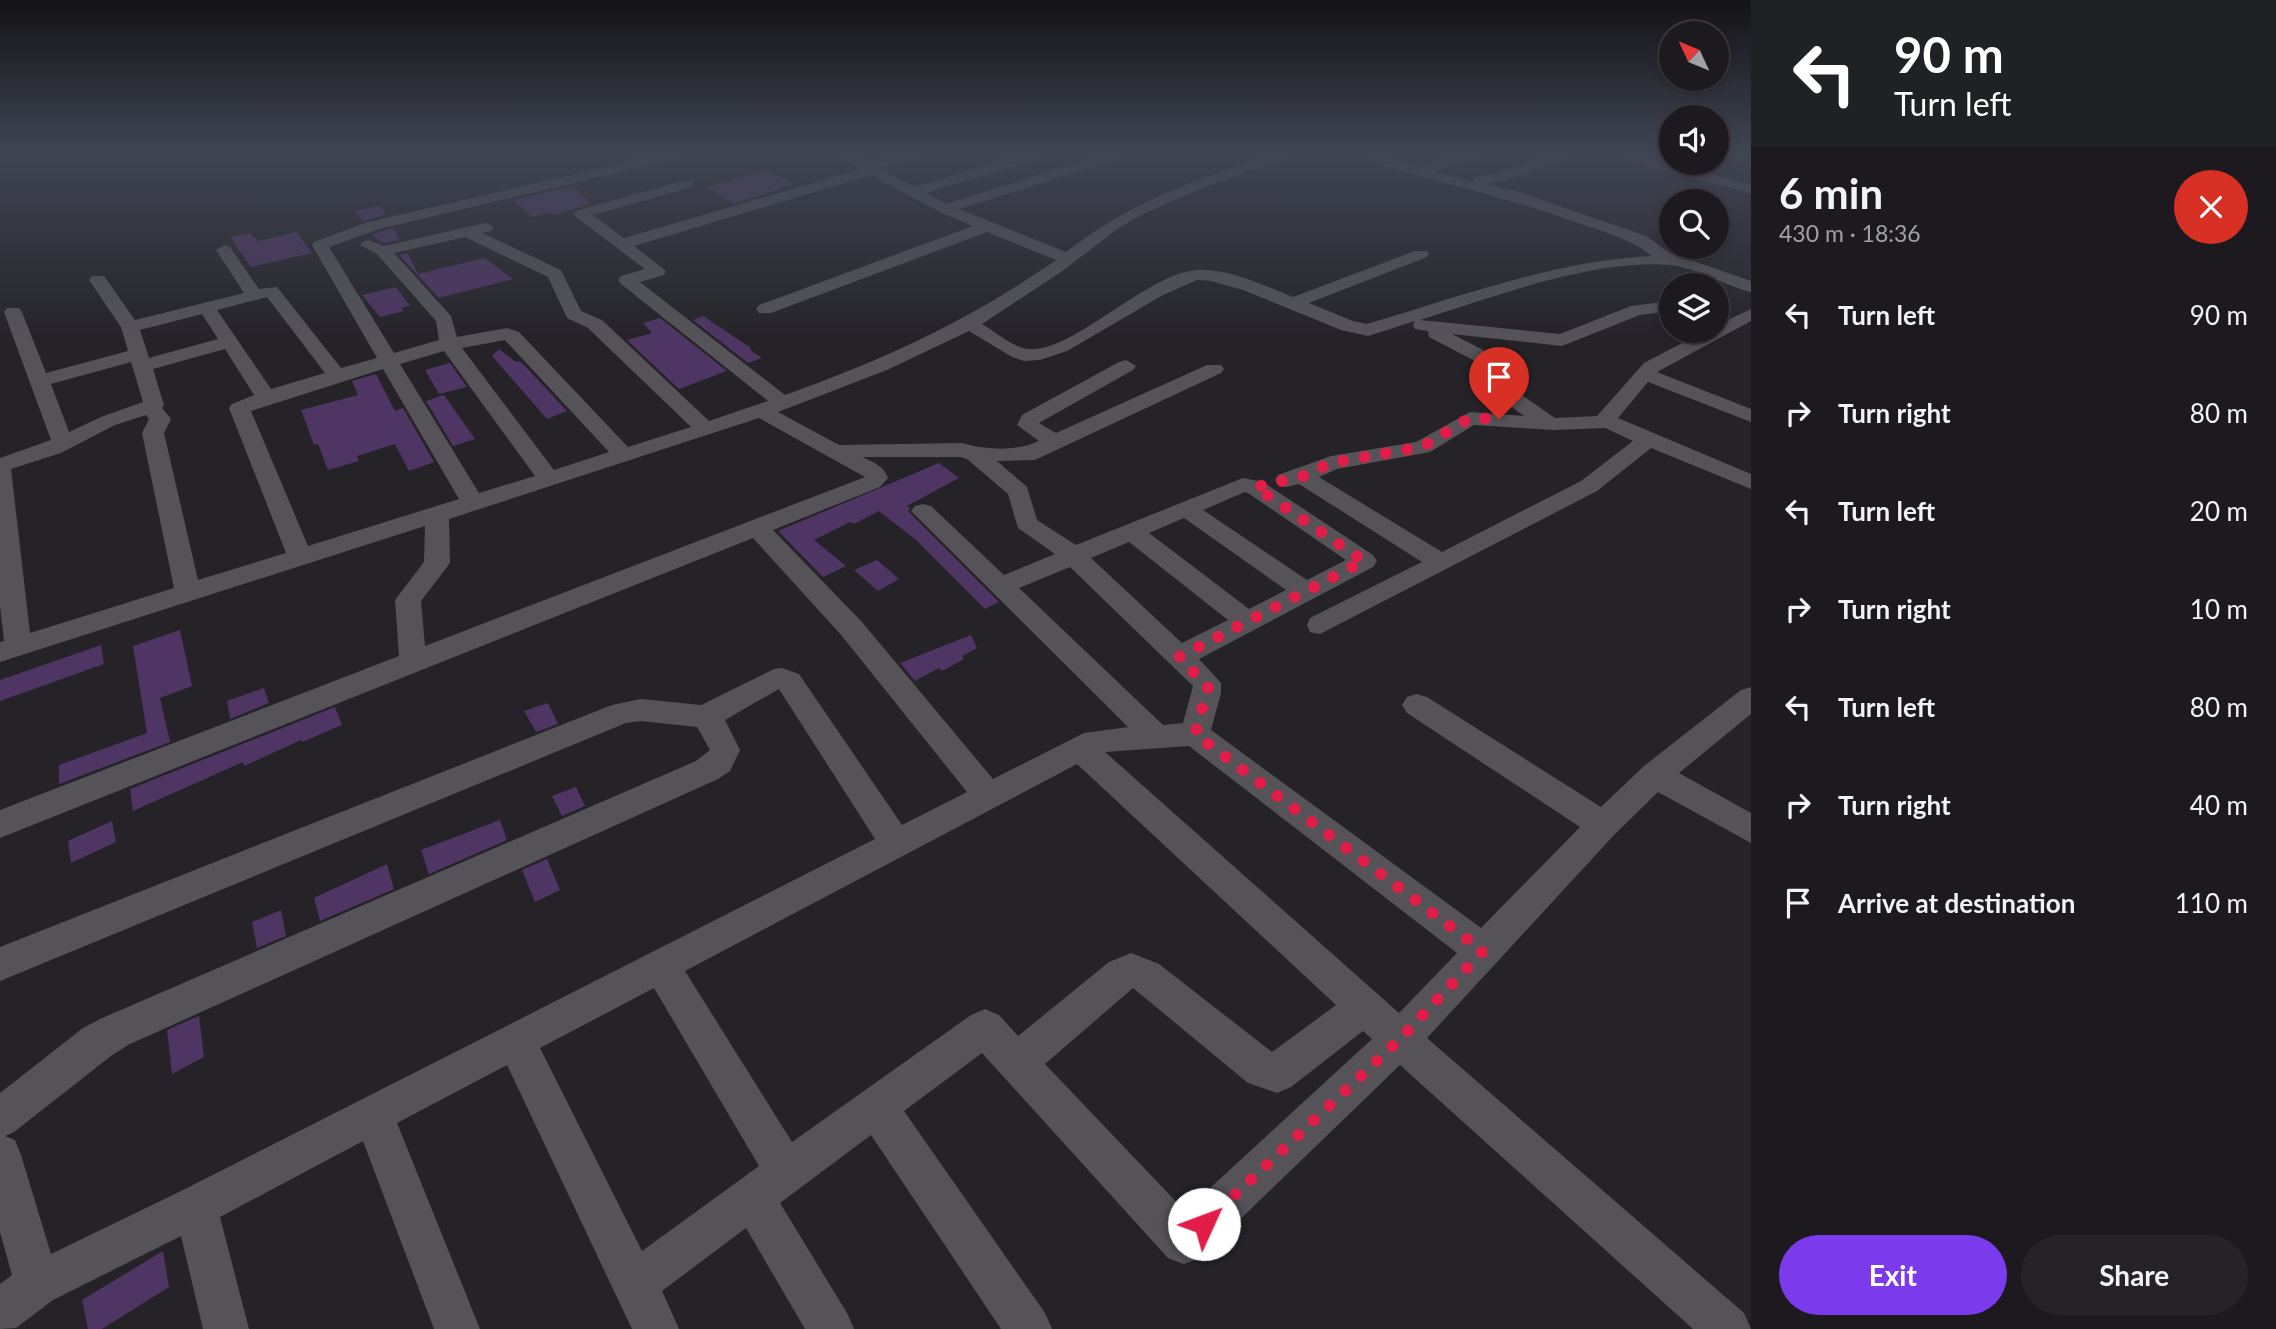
<!DOCTYPE html>
<html lang="en">
<head>
<meta charset="utf-8">
<style>
	body { margin:0; font-family:Lato,sans-serif; background:#252327; color:#f1f3f6; height:100vh; display:flex; flex-direction:column; font-size:26px; white-space:nowrap }
	* { box-sizing:border-box; margin:0 }
	p { font-size:23px; color:#a0a1a4 }
	.icon { flex:none; width:38px; height:38px; fill:none; stroke:currentColor; stroke-width:2; stroke-linecap:round; stroke-linejoin:round }
	.map { position:relative; flex:1; overflow:hidden }
	.drawer { display:flex; flex-direction:column; background:#1c1a1e; width:525px }
	.drawer>* { flex:none }
	.banner { background:#202124; color:#fff; overflow:hidden }
	.needle { width:46px; rotate:314deg }
	.buttons { position:absolute; left:1659px; top:21px; display:grid; gap:14px }
	.buttons a { display:grid; place-items:center; width:70px; height:70px; border-radius:50%; background:#1c1a1e; box-shadow:0 4px 10px #0003,0 0 0 2px #3a383c; font-size:35px }
	.pin { position:absolute; display:grid; place-items:center; width:60px; height:60px; color:#fff; margin:-72px -30px; border-radius:50% 50% 50% 0; rotate:-45deg; box-shadow:0 0 7px #0007 }
	.pin .icon { rotate:45deg }
	.me { position:absolute; width:77px; margin:-38px; rotate:47deg; stroke-linejoin:round; filter:drop-shadow(0 0 5px #0008) }
	.turn { display:flex; align-items:center; gap:24px; height:147px; padding:0 28px; font-size:32px }
	.turn .icon { width:91px; height:91px; stroke-width:2.5 }
	.turn b { display:block; font-size:49px; line-height:60px }
	.round { display:grid; place-items:center; flex:none; width:74px; height:74px; border-radius:37px; background:#252327 }
	.summary { display:flex; align-items:center; justify-content:space-between; height:119px; padding:0 28px }
	h1 { font-size:42px; font-weight:700; line-height:52px }
	.button { display:flex; gap:14px; margin-top:auto; padding:14px 28px }
	.button a { flex:1; height:80px; border-radius:42px; background:#7c3aed; color:#fff; font-size:28px; font-weight:700; line-height:80px; text-align:center }
	.button a+a { background:#252327; color:#f1f3f6 }
	ul { padding:0; list-style:none }
	li { display:flex; align-items:center; gap:21px; height:98px; padding:0 28px }
	li div { flex:1 }
	li b { display:block; font-size:26px }
	li em { font-style:normal }
	main { display:flex; flex:1; min-height:0 }
	.map>svg:first-child { display:block }
	.building { fill:#4e3564 }
	.lines { fill:none; stroke-linecap:round; stroke-linejoin:round }
	.minor { fill:#555358; fill-rule:evenodd }
	.route { stroke:#e11d48; stroke-width:12; stroke-dasharray:0 21.6 }
</style>
</head>
<body>
<main>
<div class="map">
<svg width="1751" height="1329" viewBox="0 0 1751 1329">
	<rect width="100%" height="100%" fill="#252328"/>
	<!-- building -->
	<path class="building" d="M 767,171 L 795,184 L 733,204 L 705,187 Z
		M 573,186 L 591,204 L 555,215 L 550,213 L 532,217 L 513,200 Z
		M 381,206 L 386,215 L 363,221 L 355,211 Z
		M 393,228 L 400,240 L 384,243 L 378,241 L 373,234 Z
		M 296,232 L 312,253 L 251,267 L 230,237 L 250,233 L 258,241 Z
		M 407,253 L 418,274 L 485,258 L 513,279 L 439,298 L 399,255 Z
		M 396,287 L 410,306 L 401,308 L 404,311 L 380,317 L 362,295 Z
		M 703,316 L 751,348 L 749,349 L 762,358 L 748,363 L 693,320 Z
		M 660,318 L 727,371 L 679,389 L 627,340 L 652,333 L 643,323 Z
		M 499,349 L 516,362 L 519,361 L 525,366 L 567,411 L 547,419 L 492,356 Z
		M 450,363 L 467,387 L 439,394 L 425,370 Z
		M 376,374 L 395,411 L 403,408 L 434,462 L 409,471 L 395,444 L 357,456 L 359,461 L 328,470 L 318,444 L 314,445 L 301,410 L 358,395 L 352,381 Z
		M 444,395 L 475,439 L 453,446 L 426,401 Z
		M 939,463 L 959,478 L 907,506 L 910,508 L 908,511 L 999,602 L 985,609 L 916,540 L 879,511 L 854,524 L 850,522 L 814,540 L 846,566 L 823,577 L 778,531 Z
		M 877,560 L 899,579 L 878,591 L 854,570 Z
		M 180,630 L 192,686 L 160,698 L 170,742 L 59,784 L 59,765 L 147,733 L 133,646 Z
		M 971,635 L 977,648 L 962,656 L 964,659 L 942,671 L 939,668 L 915,681 L 900,663 Z
		M 101,645 L 104,664 L 0,701 L 0,680 Z
		M 264,688 L 269,703 L 230,719 L 227,701 Z
		M 548,703 L 558,724 L 536,732 L 524,711 Z
		M 335,707 L 342,725 L 302,742 L 301,740 L 244,766 L 243,762 L 133,811 L 130,789 Z
		M 576,787 L 585,806 L 562,816 L 552,796 Z
		M 500,820 L 507,840 L 429,874 L 421,850 Z
		M 112,821 L 116,842 L 71,863 L 68,841 Z
		M 547,859 L 560,890 L 535,902 L 522,870 Z
		M 387,864 L 394,889 L 320,921 L 314,898 Z
		M 281,910 L 286,936 L 257,948 L 252,922 Z
		M 199,1016 L 204,1057 L 172,1074 L 167,1030 Z
		M 163,1251 L 169,1287 L 102,1329 L 88,1329 L 82,1300 Z"/>
	<g class="lines">
		<!-- minor -->
		<path class="minor" d="M 667,153 L 691,153 L 684,157 L 379,229 L 329,247 L 394,353 L 439,340 L 436,321 L 377,254 L 360,245 L 362,242 L 368,240 L 384,246 L 485,223 L 491,225 L 493,228 L 491,231 L 482,233 L 561,270 L 581,311 L 602,320 L 709,421 L 768,401 L 621,284 L 618,280 L 621,276 L 645,269 L 576,217 L 573,214 L 576,211 L 682,181 L 692,181 L 694,184 L 692,187 L 593,215 L 624,238 L 861,169 L 834,153 L 851,153 L 870,163 L 905,153 L 926,153 L 924,156 L 880,168 L 915,187 L 1027,153 L 1048,153 L 1046,156 L 926,193 L 946,204 L 1108,153 L 1129,153 L 1127,156 L 959,209 L 1066,252 C 1133,200 1197,179 1277,153 L 1297,153 L 1295,156 L 1207,186 L 1143,214 L 1116,230 L 1061,272 L 982,324 C 996,332 1013,348 1029,349 C 1072,353 1145,275 1196,270 C 1227,267 1265,286 1293,297 L 1415,251 L 1427,251 L 1429,254 L 1427,257 L 1309,303 L 1353,321 L 1367,324 C 1461,296 1554,261 1652,256 C 1629,238 1602,231 1575,222 C 1509,198 1442,183 1375,163 L 1373,160 L 1380,156 L 1418,167 L 1465,153 L 1486,153 L 1484,156 L 1433,171 L 1472,182 L 1475,177 L 1500,173 L 1556,153 L 1575,153 L 1573,156 L 1508,180 L 1486,184 L 1516,191 L 1646,236 L 1670,253 L 1751,281 L 1751,292 C 1726,286 1695,267 1670,265 C 1593,259 1493,297 1420,320 L 1560,334 L 1631,306 L 1671,301 L 1671,311 L 1640,315 L 1562,346 L 1452,334 L 1487,352 L 1511,375 L 1514,379 L 1513,389 L 1555,418 L 1597,416 L 1644,363 L 1705,331 L 1717,331 L 1717,325 L 1751,309 L 1751,321 L 1657,372 L 1751,409 L 1751,422 L 1648,382 L 1618,418 L 1751,474 L 1751,489 L 1651,448 L 1597,491 L 1320,634 L 1310,632 L 1307,625 L 1310,618 L 1422,562 L 1299,484 L 1286,487 L 1278,485 L 1275,480 L 1278,475 L 1331,456 L 1416,442 L 1470,412 L 1524,416 L 1496,395 L 1493,391 L 1494,380 L 1473,360 L 1429,337 L 1428,331 L 1415,329 L 1413,325 L 1415,321 L 1368,336 L 1341,330 L 1243,290 L 1211,281 L 1197,280 L 1163,295 L 1067,351 L 1040,360 L 1024,361 L 1012,357 L 969,331 L 887,370 L 778,412 L 839,445 L 962,443 C 987,450 1015,452 1039,441 L 1017,425 L 1022,415 L 1119,362 L 1126,360 L 1136,366 L 1133,370 L 1039,423 L 1056,433 L 1207,365 L 1221,365 L 1224,369 L 1221,373 L 1035,460 L 997,461 L 1027,487 L 1037,520 L 1076,545 L 1243,478 L 1263,482 L 1373,555 L 1377,561 L 1373,567 L 1199,659 L 1221,683 L 1221,693 L 1211,730 L 1481,928 L 1580,827 L 1407,713 L 1402,705 L 1407,697 L 1417,694 L 1427,697 L 1601,807 L 1644,766 L 1741,690 L 1751,687 L 1751,714 L 1679,773 L 1751,813 L 1751,843 L 1658,792 L 1614,835 L 1427,1038 L 1744,1313 L 1751,1329 L 1693,1329 L 1400,1065 L 1200,1258 L 1184,1264 L 1168,1258 L 982,1053 L 904,1111 L 1045,1313 L 1052,1329 L 1001,1329 L 871,1135 L 780,1203 L 847,1313 L 854,1329 L 805,1329 L 746,1228 L 662,1291 L 679,1329 L 632,1329 L 507,1065 L 397,1123 L 480,1329 L 434,1329 L 363,1141 L 220,1217 L 249,1329 L 203,1329 L 181,1236 L 53,1300 L 16,1328 L 0,1329 L 0,1284 L 12,1275 L 0,1232 L 0,1093 L 83,1028 L 100,1019 L 696,761 L 710,750 L 697,727 L 641,721 L 626,723 L 0,981 L 0,947 L 612,705 L 641,699 L 701,705 L 774,669 L 782,668 L 799,674 L 902,825 L 967,792 L 842,636 L 753,538 L 0,838 L 0,810 L 399,656 L 395,600 L 424,562 L 425,526 L 0,662 L 0,642 L 4,641 L 0,606 L 0,458 L 51,440 L 4,312 L 7,308 L 19,308 L 22,312 L 46,373 L 128,351 L 121,327 L 89,280 L 92,276 L 104,276 L 135,320 L 244,293 L 216,250 L 224,245 L 230,247 L 259,289 L 277,287 L 341,368 L 377,358 L 312,245 L 314,242 L 368,222 ZM 871,175 L 940,212 L 973,226 L 759,305 L 756,309 L 759,313 L 771,313 L 987,232 L 1056,260 C 968,321 885,359 785,395 L 640,282 L 664,275 L 666,271 L 634,246 ZM 465,237 L 548,277 L 567,318 L 588,328 L 691,427 L 628,447 L 519,332 L 507,328 L 457,337 L 451,316 L 394,253 ZM 267,297 L 325,373 L 271,389 L 217,310 ZM 202,314 L 218,339 L 149,358 L 140,330 ZM 505,340 L 609,452 L 554,470 L 462,348 ZM 225,349 L 254,395 L 232,404 L 229,408 L 286,553 L 198,580 L 164,433 L 171,419 L 162,408 L 164,405 L 153,369 ZM 444,351 L 535,476 L 479,493 L 400,364 ZM 131,362 L 143,402 L 101,417 L 69,432 L 51,384 ZM 383,369 L 459,499 L 308,546 L 251,411 ZM 146,415 L 149,419 L 142,433 L 174,588 L 30,633 L 11,469 L 61,453 L 115,425 ZM 759,418 L 865,477 L 425,646 L 421,601 L 450,563 L 449,519 ZM 1474,425 L 1554,430 L 1605,428 L 1633,441 L 1581,481 L 1442,552 L 1319,477 L 1337,469 L 1430,452 ZM 863,457 L 960,457 L 967,459 L 1008,494 L 1018,528 L 1055,554 L 1004,575 L 931,506 L 923,504 L 915,506 L 911,511 L 1128,727 L 1084,733 L 993,779 L 862,622 L 773,530 L 880,487 L 888,478 C 884,466 874,463 863,457 ZM 1245,492 L 1248,493 L 1346,560 L 1307,580 L 1203,510 ZM 1184,518 L 1286,590 L 1249,609 L 1149,533 ZM 1129,542 L 1228,620 L 1182,643 L 1091,558 ZM 1070,567 L 1193,686 L 1183,723 L 1163,725 L 1019,588 ZM 779,689 L 875,839 L 181,1191 L 51,1254 L 21,1155 L 15,1140 L 5,1136 L 14,1132 L 111,1056 L 128,1045 L 718,779 L 730,771 L 740,750 L 725,720 ZM 1189,746 L 1457,953 L 1399,1013 L 1105,752 ZM 1077,764 L 1336,1005 L 1272,1052 L 1159,964 L 1131,953 L 1109,962 L 1018,1036 L 999,1015 L 985,1009 L 971,1015 L 792,1142 L 685,971 ZM 654,988 L 759,1166 L 642,1251 L 540,1048 ZM 1133,988 L 1248,1083 L 1277,1093 L 1291,1087 L 1363,1031 L 1372,1039 L 1185,1211 L 1045,1064 Z
			M 1609,153 C 1631,152 1650,162 1671,158 L 1671,163 L 1677,163 L 1676,165 L 1751,185 L 1751,193 L 1652,168 Z"/>
	</g>
	<!-- sky -->
	<linearGradient id="sky" x2="0" y2="1"><stop stop-color="#141316"/><stop offset="0.45" stop-color="#404553"/><stop offset="1" stop-color="#404553" stop-opacity="0"/></linearGradient>
	<rect width="1751" height="339" fill="url(#sky)"/>
	<g class="lines">
		<!-- route -->
		<path class="route" d="M 1204,1224 L 1400,1039 L 1483,951 L 1195,734 L 1208,687 L 1179,657 L 1364,561 L 1255,487 L 1301,477 L 1331,463 L 1422,447 L 1470,418 L 1499,419"/>
	</g>
</svg>
<div class="buttons">
<a><svg class="needle" viewBox="-14 -14 28 28"><path d="M0-13l5 13h-10z" fill="#e53935"/><path d="M0 13l5-13h-10z" fill="#a0a1a4"/></svg></a>
<a><svg class="icon" aria-label="sound" viewBox="0 0 24 24"><path d="M4 9h4l5-4v14l-5-4H4zM17 9q2 3 0 6"/></svg></a>
<a><svg class="icon" aria-label="search" viewBox="0 0 24 24"><circle cx="10" cy="10" r="6"/><path d="M15 15l6 6"/></svg></a>
<a><svg class="icon" aria-label="layers" viewBox="0 0 24 24"><path d="M12 4l9 5-9 5-9-5zM3 14l9 5 9-5"/></svg></a>
</div>
<div class="pin" style="left:1499px;top:419px;background:#d93025"><svg class="icon" aria-label="arrive" viewBox="0 0 24 24"><path d="M6 21V4h12l-3 4 3 4H6"/></svg></div>
<svg class="me" style="left:1204px;top:1224px" viewBox="-20 -20 40 40"><circle r="19" fill="#fff"/><path d="M0-13L10 11 0 6-10 11z" fill="#e11d48"/></svg>
</div>
<section class="drawer">
<div class="banner">
<div class="turn"><svg class="icon" aria-label="left" viewBox="0 0 24 24"><path d="M17 20v-9H6M10 6l-5 5 5 5"/></svg><div><b>90 m</b>Turn left</div></div>
</div>
<div class="summary"><div><h1>6 min</h1><p>430 m · 18:36</p></div><a class="round" style="background:#d93025;color:#fff"><svg class="icon" aria-label="close" viewBox="0 0 24 24"><path d="M6 6l12 12M18 6L6 18"/></svg></a></div>
<ul>
<li><svg class="icon" aria-label="left" viewBox="0 0 24 24"><path d="M17 20v-9H6M10 6l-5 5 5 5"/></svg><div><b>Turn left</b></div><em>90 m</em></li>
<li><svg class="icon" aria-label="right" viewBox="0 0 24 24"><path d="M7 20v-9h11M14 6l5 5-5 5"/></svg><div><b>Turn right</b></div><em>80 m</em></li>
<li><svg class="icon" aria-label="left" viewBox="0 0 24 24"><path d="M17 20v-9H6M10 6l-5 5 5 5"/></svg><div><b>Turn left</b></div><em>20 m</em></li>
<li><svg class="icon" aria-label="right" viewBox="0 0 24 24"><path d="M7 20v-9h11M14 6l5 5-5 5"/></svg><div><b>Turn right</b></div><em>10 m</em></li>
<li><svg class="icon" aria-label="left" viewBox="0 0 24 24"><path d="M17 20v-9H6M10 6l-5 5 5 5"/></svg><div><b>Turn left</b></div><em>80 m</em></li>
<li><svg class="icon" aria-label="right" viewBox="0 0 24 24"><path d="M7 20v-9h11M14 6l5 5-5 5"/></svg><div><b>Turn right</b></div><em>40 m</em></li>
<li><svg class="icon" aria-label="arrive" viewBox="0 0 24 24"><path d="M6 21V4h12l-3 4 3 4H6"/></svg><div><b>Arrive at destination</b></div><em>110 m</em></li>
</ul>
<div class="button"><a>Exit</a><a>Share</a></div>
</section>
</main>
</body>
</html>
